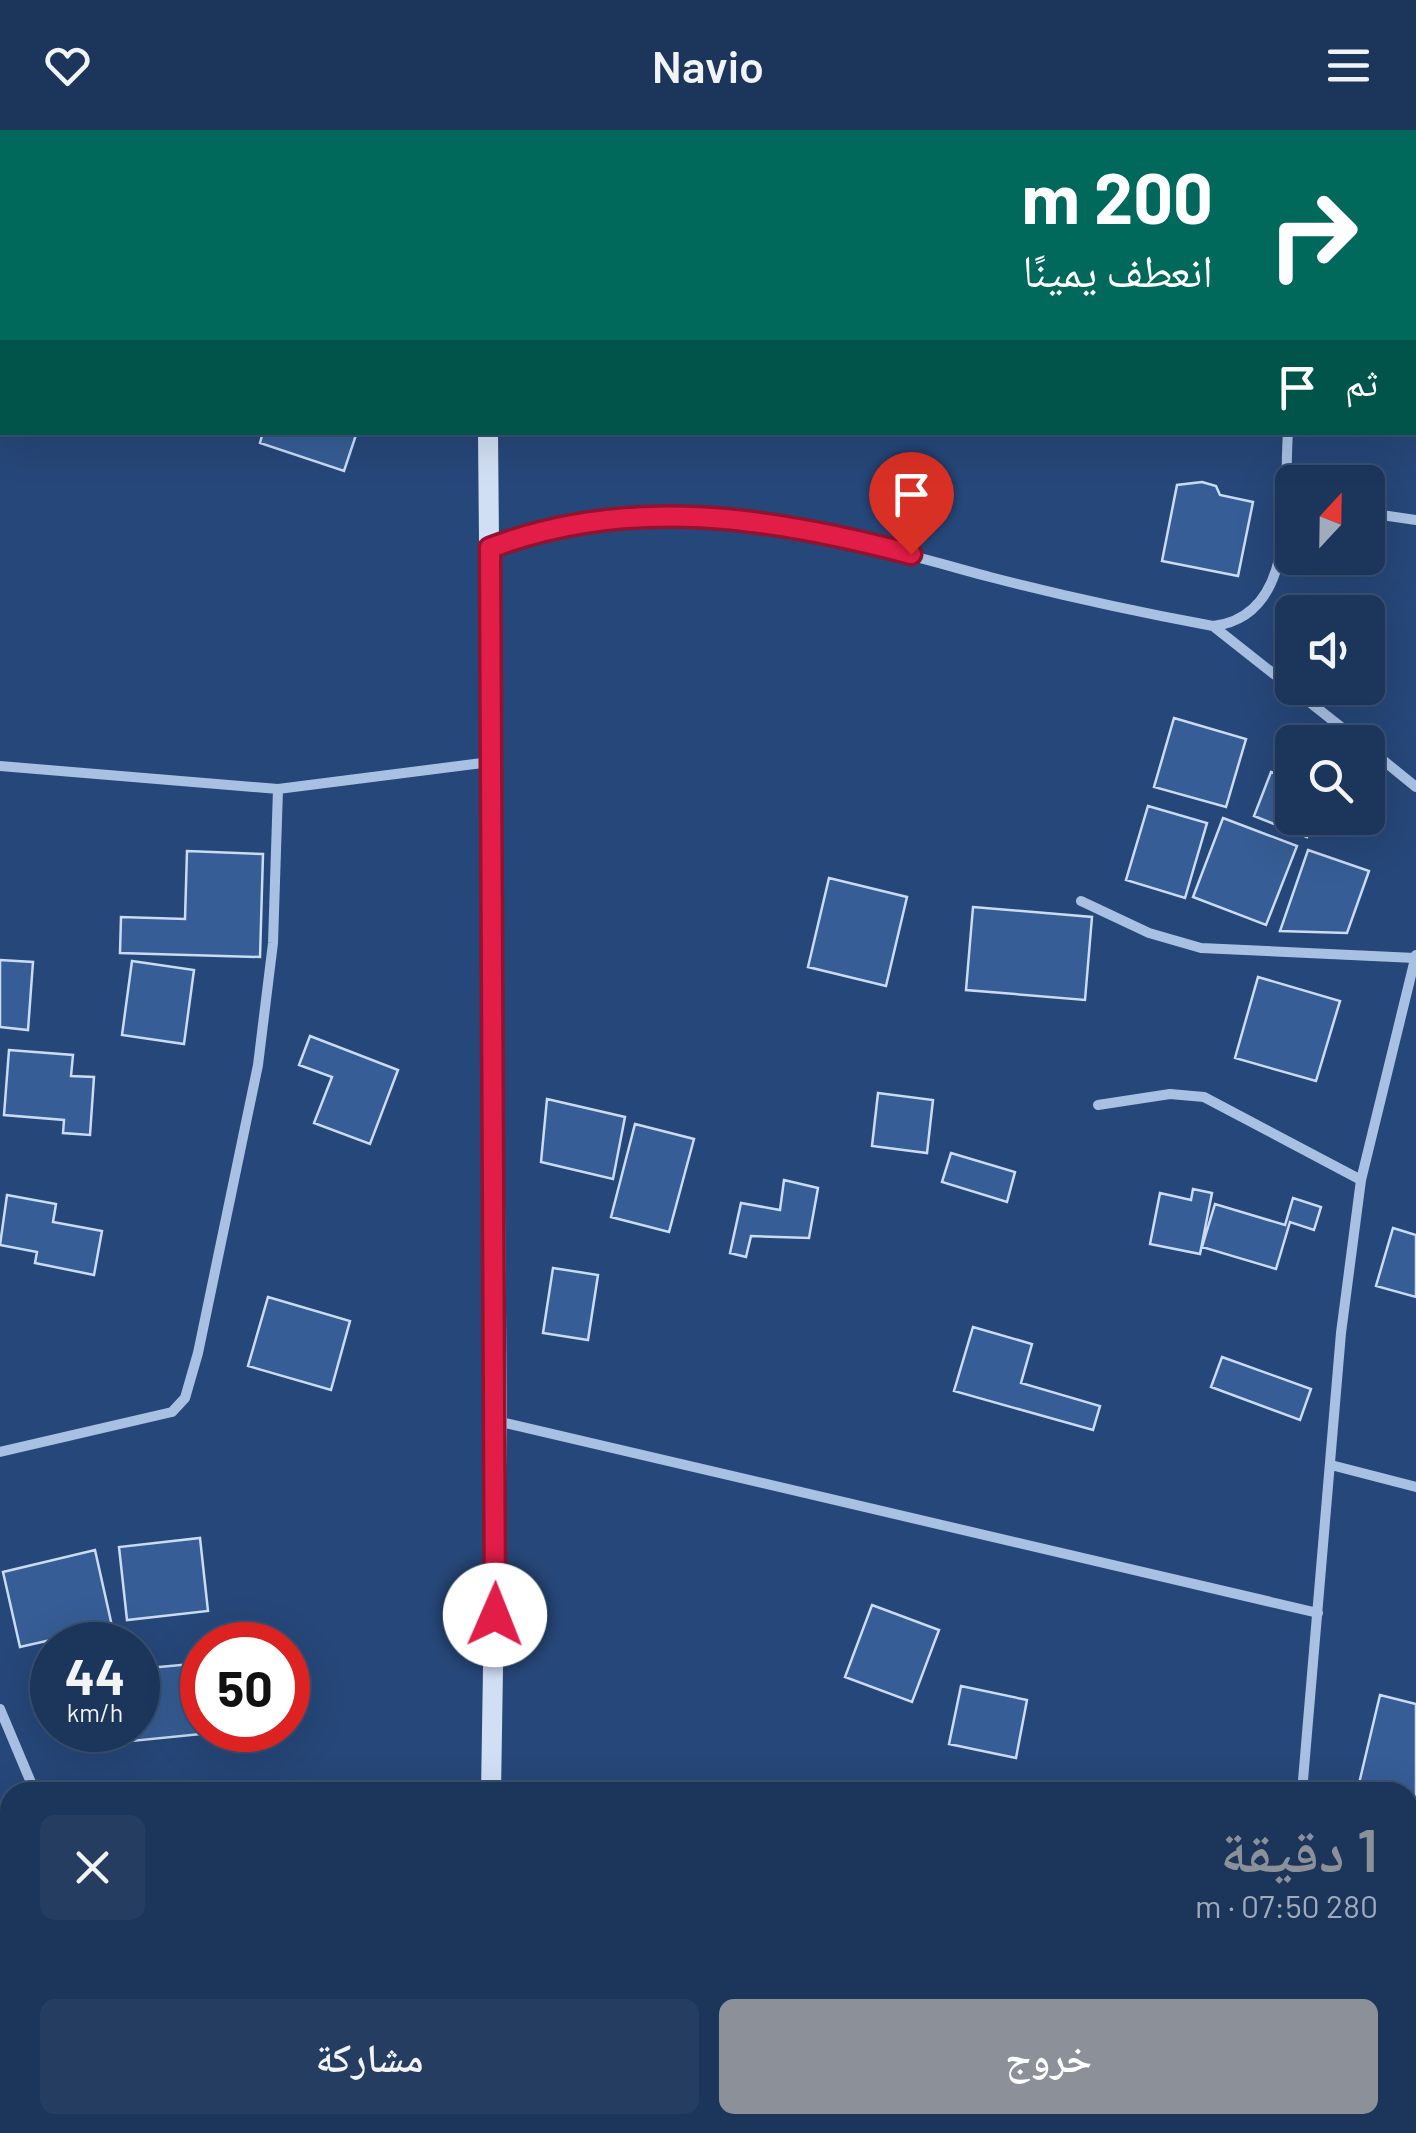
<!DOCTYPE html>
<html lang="ar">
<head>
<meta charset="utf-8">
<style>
	body { margin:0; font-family:Barlow,"Noto Naskh Arabic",sans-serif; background:#253d61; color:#f1f3f6; direction:rtl; height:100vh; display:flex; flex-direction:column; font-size:38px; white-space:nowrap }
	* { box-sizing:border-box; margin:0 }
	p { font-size:32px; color:#a0abbb }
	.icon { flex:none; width:55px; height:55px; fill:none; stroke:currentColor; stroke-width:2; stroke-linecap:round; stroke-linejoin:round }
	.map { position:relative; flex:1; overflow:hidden; direction:ltr }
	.details { position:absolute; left:0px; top:1652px; width:1418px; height:352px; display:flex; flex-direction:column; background:#1c355b; border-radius:30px 30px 0 0; box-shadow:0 10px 40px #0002,0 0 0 2px #3a5071; direction:rtl }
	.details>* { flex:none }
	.hud { position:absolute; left:0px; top:0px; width:1418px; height:305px; box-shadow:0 10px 40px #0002,0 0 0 2px #3a5071; direction:rtl; background:#00695c; color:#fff; overflow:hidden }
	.needle { width:65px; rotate:22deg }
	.controls { position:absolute; left:1275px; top:335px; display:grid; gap:20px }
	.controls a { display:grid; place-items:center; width:110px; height:110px; border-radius:15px; background:#1c355b; box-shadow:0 10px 40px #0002,0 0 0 2px #3a5071; font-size:50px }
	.speed { position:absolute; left:30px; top:1492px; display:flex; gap:20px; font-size:50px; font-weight:700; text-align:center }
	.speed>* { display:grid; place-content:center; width:130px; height:130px; border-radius:50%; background:#1c355b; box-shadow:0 10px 40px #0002,0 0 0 2px #3a5071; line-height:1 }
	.speed small { font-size:25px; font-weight:400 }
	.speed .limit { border:15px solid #d22; background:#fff; color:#111 }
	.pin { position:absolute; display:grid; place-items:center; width:85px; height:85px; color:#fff; margin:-102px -42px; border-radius:50% 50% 50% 0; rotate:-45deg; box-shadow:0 0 10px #0007 }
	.pin .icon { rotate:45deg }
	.me { position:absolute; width:110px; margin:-55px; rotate:1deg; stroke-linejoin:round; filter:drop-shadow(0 0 8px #0008) }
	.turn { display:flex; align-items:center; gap:35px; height:210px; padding:0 40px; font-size:45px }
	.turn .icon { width:130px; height:130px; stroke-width:2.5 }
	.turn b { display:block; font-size:70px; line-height:85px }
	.then { display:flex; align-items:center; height:95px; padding:0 40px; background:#0003; gap:20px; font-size:38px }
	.round { display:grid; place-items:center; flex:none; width:105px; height:105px; border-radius:15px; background:#253d61 }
	.headline { display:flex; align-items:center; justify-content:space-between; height:170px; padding:0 40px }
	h1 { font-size:60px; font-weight:600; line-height:75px; color:#8c9099 }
	.primary-button { display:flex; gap:20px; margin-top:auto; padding:20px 40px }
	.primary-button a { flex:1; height:115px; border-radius:15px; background:#8c9099; color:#fff; font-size:40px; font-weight:600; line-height:115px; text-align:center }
	.primary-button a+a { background:#253d61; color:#f1f3f6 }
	header { display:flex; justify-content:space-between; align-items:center; height:130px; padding:0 40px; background:#1c355b; font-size:45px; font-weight:600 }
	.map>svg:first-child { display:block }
	.building { fill:#365d95; stroke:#cadbf3; stroke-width:2.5 }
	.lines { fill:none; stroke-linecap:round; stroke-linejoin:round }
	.minor { stroke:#a8c1e3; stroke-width:10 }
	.secondary { stroke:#d1dff4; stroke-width:20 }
	.route-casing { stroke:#92132f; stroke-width:25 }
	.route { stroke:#e11d48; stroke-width:18 }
</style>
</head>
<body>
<header><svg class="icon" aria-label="menu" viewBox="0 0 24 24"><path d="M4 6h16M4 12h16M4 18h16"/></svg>Navio<svg class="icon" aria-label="heart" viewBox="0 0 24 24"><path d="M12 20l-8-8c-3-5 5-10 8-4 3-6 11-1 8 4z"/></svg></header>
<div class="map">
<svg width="1416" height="2003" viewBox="0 0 1416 2003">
	<rect width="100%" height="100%" fill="#264779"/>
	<!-- building -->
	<path class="building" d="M 263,302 L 357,302 L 344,341 L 260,313 Z
		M 1202,352 L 1216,356 L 1220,365 L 1253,372 L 1238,446 L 1162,431 L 1177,355 Z
		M 1174,588 L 1246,609 L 1226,677 L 1154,657 Z
		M 1271,642 L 1292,650 L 1292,688 L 1312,694 L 1307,707 L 1254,686 Z
		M 1148,676 L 1207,693 L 1185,768 L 1126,750 Z
		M 1223,688 L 1297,716 L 1266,795 L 1193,767 Z
		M 1308,720 L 1369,741 L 1347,803 L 1280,801 Z
		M 187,721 L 263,724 L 260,827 L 120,823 L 121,787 L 185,789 Z
		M 829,748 L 907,767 L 886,856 L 808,837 Z
		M 973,777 L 1092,787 L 1085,870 L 966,860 Z
		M 0,830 L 33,832 L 28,900 L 0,897 Z
		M 132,831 L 194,840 L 184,914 L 122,905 Z
		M 1258,847 L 1340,871 L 1316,951 L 1235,928 Z
		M 310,906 L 398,940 L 370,1014 L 314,993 L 332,947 L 299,935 Z
		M 9,920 L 73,925 L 71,946 L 94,947 L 90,1005 L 63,1003 L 64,990 L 4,985 Z
		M 878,963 L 933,970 L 927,1023 L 872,1016 Z
		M 547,969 L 625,987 L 613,1049 L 541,1032 Z
		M 635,994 L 694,1009 L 669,1102 L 611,1087 Z
		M 951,1023 L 1015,1042 L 1007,1072 L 942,1052 Z
		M 784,1050 L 818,1058 L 809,1108 L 751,1106 L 746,1127 L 730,1123 L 741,1073 L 780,1080 Z
		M 1193,1059 L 1212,1063 L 1200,1124 L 1150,1114 L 1160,1063 L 1191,1070 Z
		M 7,1065 L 56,1074 L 53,1092 L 102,1101 L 94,1145 L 35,1133 L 37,1122 L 0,1115 Z
		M 1293,1068 L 1321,1077 L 1314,1100 L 1290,1092 L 1276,1139 L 1202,1117 L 1215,1074 L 1285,1095 Z
		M 1393,1098 L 1416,1105 L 1416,1167 L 1376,1156 Z
		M 553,1138 L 598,1145 L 588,1210 L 543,1203 Z
		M 268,1167 L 350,1191 L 331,1260 L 248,1236 Z
		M 973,1197 L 1032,1214 L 1021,1253 L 1100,1276 L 1093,1300 L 954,1261 Z
		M 1222,1227 L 1311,1259 L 1300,1290 L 1211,1257 Z
		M 200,1408 L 208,1481 L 127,1490 L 119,1417 Z
		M 95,1420 L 112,1496 L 20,1517 L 3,1442 Z
		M 872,1475 L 939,1500 L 912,1572 L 845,1547 Z
		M 202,1533 L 202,1600 L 211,1603 L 132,1611 L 131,1600 L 138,1600 L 138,1539 Z
		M 961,1556 L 1027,1570 L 1016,1628 L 949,1614 Z
		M 1380,1565 L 1416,1574 L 1416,1707 L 1408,1705 L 1408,1662 L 1357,1662 Z
		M 1408,1736 L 1416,1739 L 1416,1762 L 1408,1787 Z
		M 3,1782 L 10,1783 L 10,1851 L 0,1850 Z"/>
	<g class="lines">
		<!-- minor -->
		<path class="minor" d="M 1313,2 L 1314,0
			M 1368,383 L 1416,390
			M 490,418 C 663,352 820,401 990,447 C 1064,466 1138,482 1213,496 C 1299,486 1283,369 1288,302
			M 1213,496 L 1360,612
			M 1368,618 L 1416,657
			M 0,636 L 278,659
			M 1081,771 L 1149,803 L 1201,818 L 1415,828
			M 1098,975 L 1170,964 L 1204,967 L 1361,1050
			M 497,1291 L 1318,1483
			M 0,1322 L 172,1282 L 185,1268 L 198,1223 L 258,935 L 273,813 L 278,659 L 490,632
			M 1331,1335 L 1416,1357
			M 0,1579 L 35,1662
			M 1302,1662 L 1341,1203 L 1361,1050 L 1416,825
			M 1408,1892 L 1416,1887
			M 1221,1995 L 1236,2003"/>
		<!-- secondary -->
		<path class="secondary" d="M 483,0 L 483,2
			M 488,302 L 497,1291 L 491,1662
			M 456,2003 L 457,1995"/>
	</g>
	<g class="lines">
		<defs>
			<path id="route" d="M 495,1485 L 490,418 C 629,365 770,387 911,424"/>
		</defs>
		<!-- route casing -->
		<use href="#route" class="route-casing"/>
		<!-- route -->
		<use href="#route" class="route"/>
	</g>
</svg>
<div class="controls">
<a><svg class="needle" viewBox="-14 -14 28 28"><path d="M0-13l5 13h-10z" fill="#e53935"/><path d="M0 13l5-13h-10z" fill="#a0abbb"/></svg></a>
<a><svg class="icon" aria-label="sound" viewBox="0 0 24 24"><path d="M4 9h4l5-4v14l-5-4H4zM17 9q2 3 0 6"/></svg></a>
<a><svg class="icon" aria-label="search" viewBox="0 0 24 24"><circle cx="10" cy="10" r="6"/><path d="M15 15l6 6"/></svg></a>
</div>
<div class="speed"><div>44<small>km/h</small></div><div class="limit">50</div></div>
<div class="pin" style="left:911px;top:424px;background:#d93025"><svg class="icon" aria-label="arrive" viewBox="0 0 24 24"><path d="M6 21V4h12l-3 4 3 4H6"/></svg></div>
<svg class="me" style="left:495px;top:1485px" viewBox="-20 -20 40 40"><circle r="19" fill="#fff"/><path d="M0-13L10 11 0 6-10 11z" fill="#e11d48"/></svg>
<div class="hud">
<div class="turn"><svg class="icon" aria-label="right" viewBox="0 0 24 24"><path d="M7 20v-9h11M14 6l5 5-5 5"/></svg><div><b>200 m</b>انعطف يمينًا</div></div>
<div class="then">ثم<svg class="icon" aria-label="arrive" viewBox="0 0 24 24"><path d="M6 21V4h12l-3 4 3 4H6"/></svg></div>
</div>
<section class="details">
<div class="headline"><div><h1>1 دقيقة</h1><p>280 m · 07:50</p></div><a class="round"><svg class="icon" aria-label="close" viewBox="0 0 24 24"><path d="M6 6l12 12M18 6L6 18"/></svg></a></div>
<div class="primary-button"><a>خروج</a><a>مشاركة</a></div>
</section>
</div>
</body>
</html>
